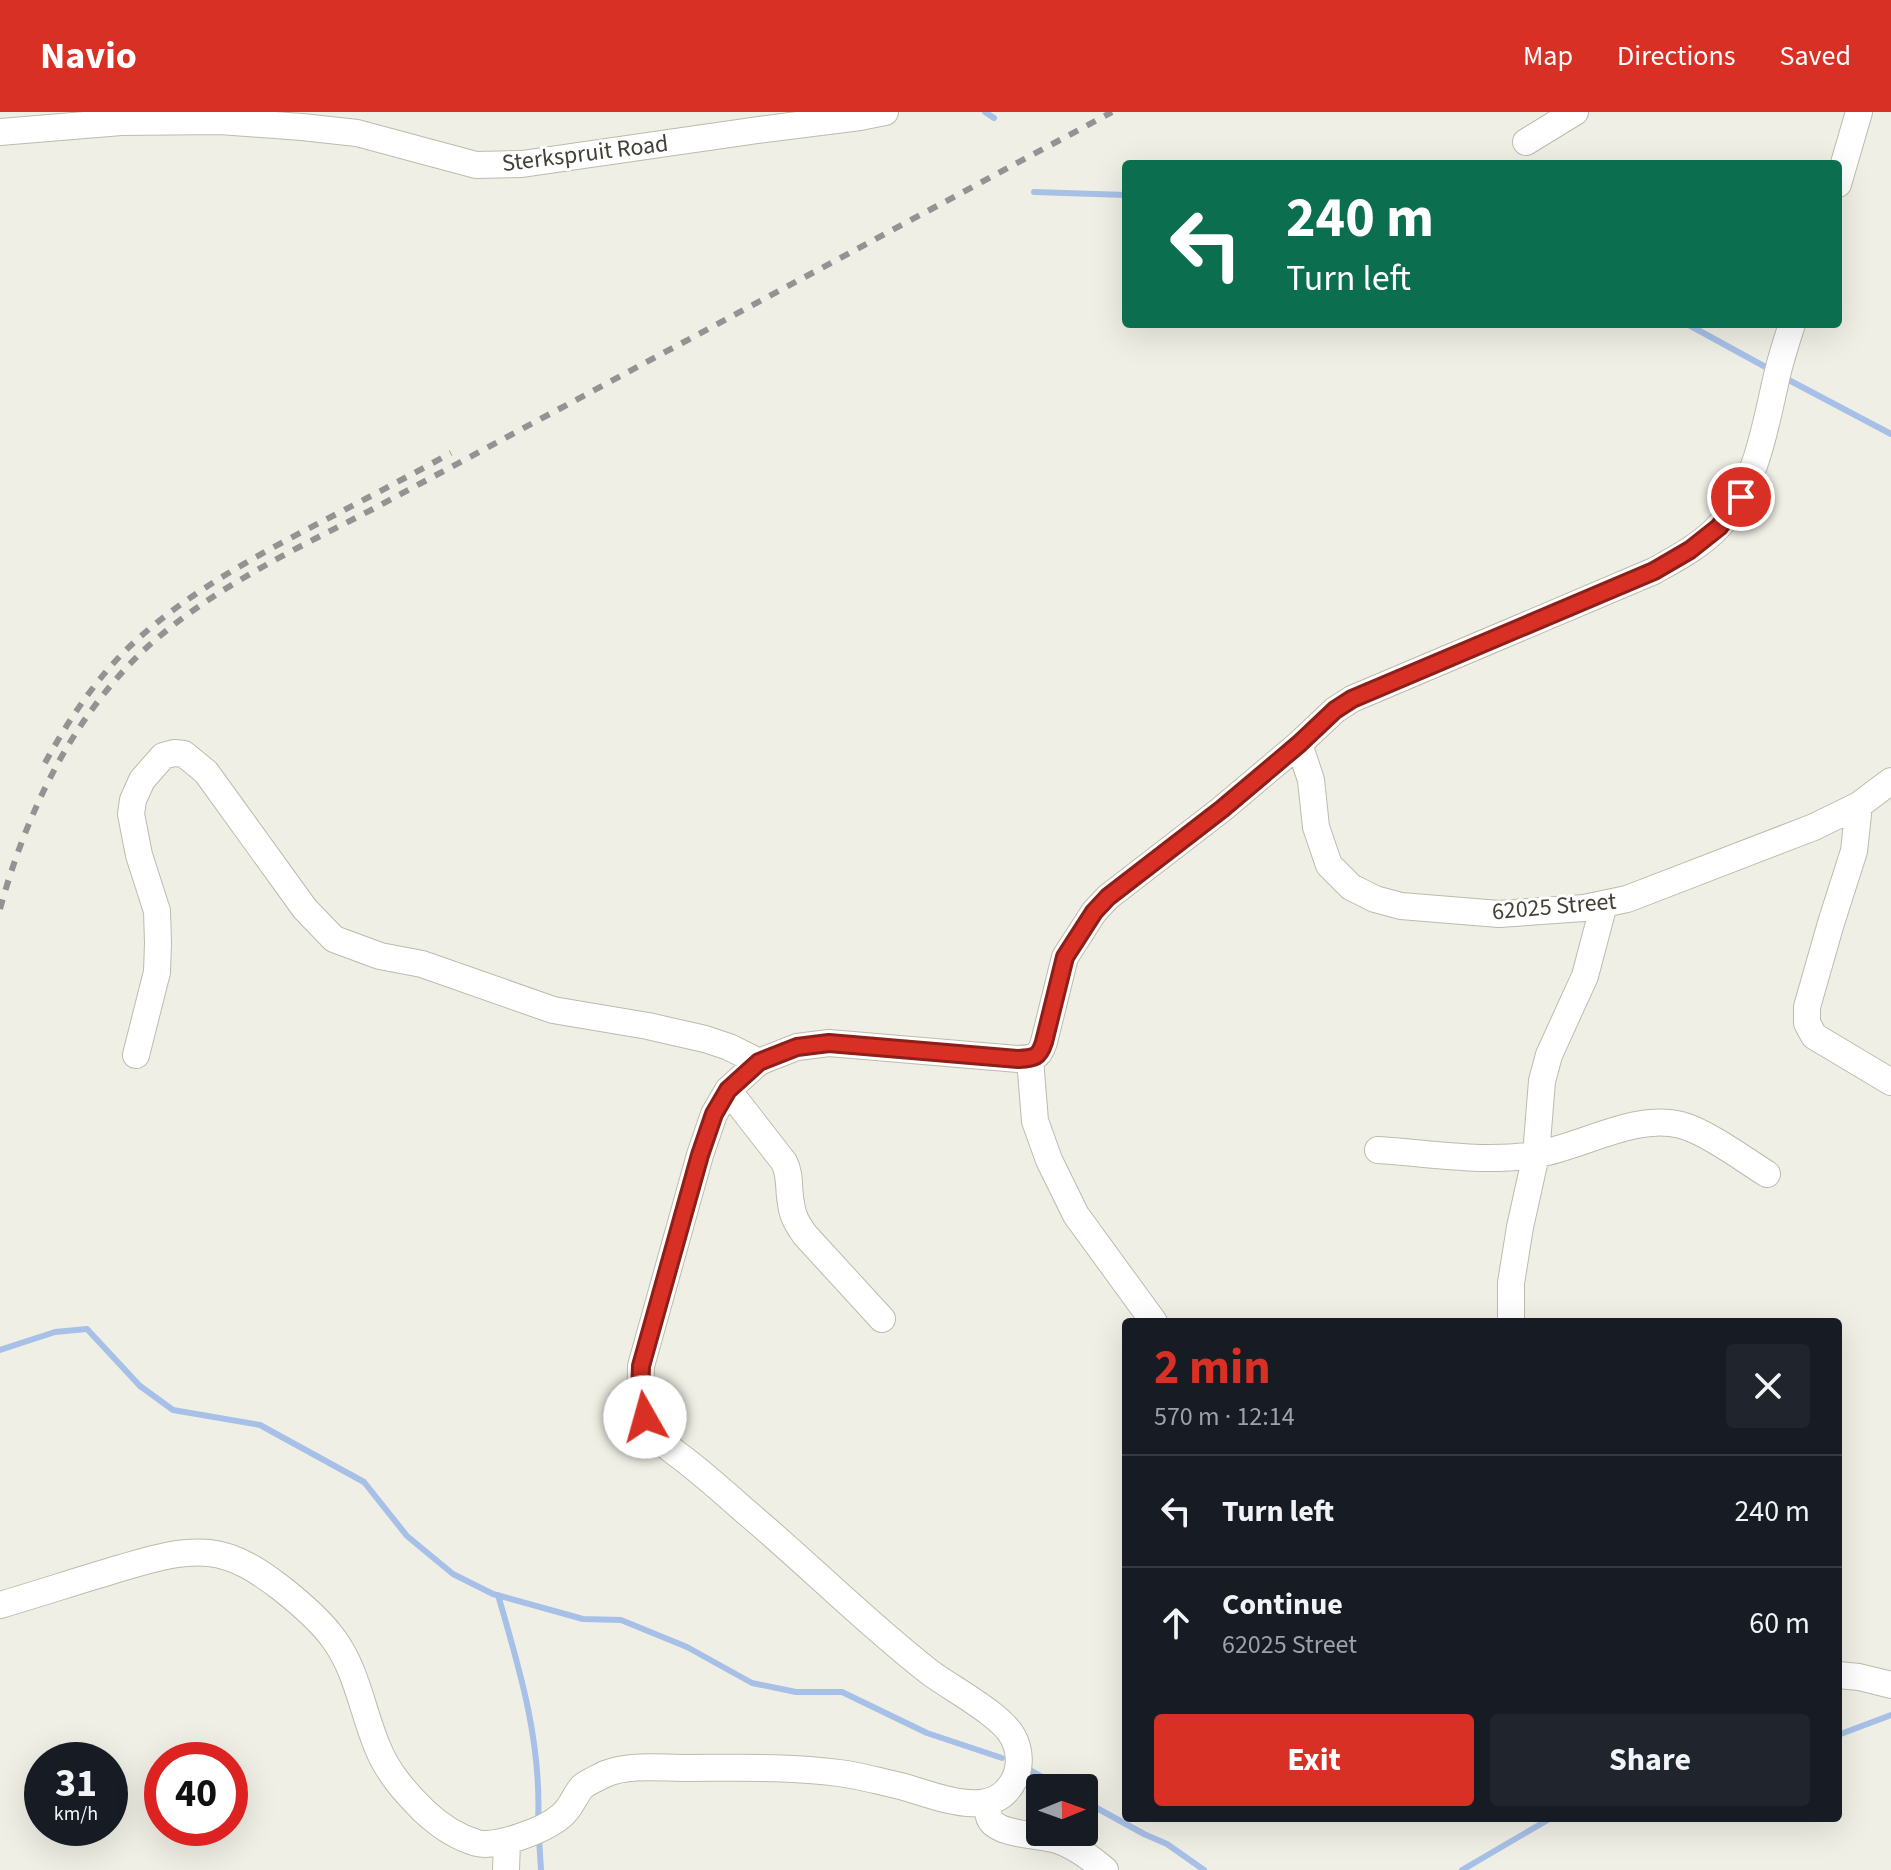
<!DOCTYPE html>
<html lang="en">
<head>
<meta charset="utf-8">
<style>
	body { margin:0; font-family:"Source Sans 3",sans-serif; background:#20242c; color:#f1f3f6; height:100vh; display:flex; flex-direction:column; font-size:30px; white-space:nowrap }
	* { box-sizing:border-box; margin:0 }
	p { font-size:26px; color:#9ea1a6 }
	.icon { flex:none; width:44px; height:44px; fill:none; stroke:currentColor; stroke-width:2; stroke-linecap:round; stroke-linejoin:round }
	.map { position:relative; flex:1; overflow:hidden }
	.panel { position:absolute; left:1122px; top:1206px; width:720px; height:504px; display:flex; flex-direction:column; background:#171b24; border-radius:8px; box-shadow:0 8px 32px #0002 }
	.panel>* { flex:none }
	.banner { position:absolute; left:1122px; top:48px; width:720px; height:168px; border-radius:8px; box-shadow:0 8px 32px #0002; background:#0b6e4f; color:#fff; overflow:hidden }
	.needle { width:52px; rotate:89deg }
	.fabs { position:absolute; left:1026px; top:1662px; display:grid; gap:16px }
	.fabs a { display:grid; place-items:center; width:72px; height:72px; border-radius:8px; background:#171b24; box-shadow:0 8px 32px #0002; font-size:40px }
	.speed { position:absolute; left:24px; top:1630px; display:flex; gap:16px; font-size:40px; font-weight:700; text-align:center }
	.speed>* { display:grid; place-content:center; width:104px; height:104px; border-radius:50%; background:#171b24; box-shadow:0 8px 32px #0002; line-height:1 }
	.speed small { font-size:20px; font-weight:400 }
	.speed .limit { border:12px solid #d22; background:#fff; color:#111 }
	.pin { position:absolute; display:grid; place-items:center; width:68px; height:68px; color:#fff; margin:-34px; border:4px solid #fff; border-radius:50%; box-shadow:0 2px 8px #0007 }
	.me { position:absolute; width:88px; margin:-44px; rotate:353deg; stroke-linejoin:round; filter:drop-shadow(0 0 6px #0008) }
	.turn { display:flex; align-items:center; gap:28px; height:168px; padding:0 32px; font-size:36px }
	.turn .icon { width:104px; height:104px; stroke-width:2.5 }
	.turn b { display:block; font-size:56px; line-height:68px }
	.round { display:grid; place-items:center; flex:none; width:84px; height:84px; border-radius:8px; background:#20242c }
	.overview { display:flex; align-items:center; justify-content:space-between; height:136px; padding:0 32px }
	h1 { font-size:48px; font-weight:700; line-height:60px; color:#d93025 }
	.action { display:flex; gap:16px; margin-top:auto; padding:16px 32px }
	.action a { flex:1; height:92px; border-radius:8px; background:#d93025; color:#fff; font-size:32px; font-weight:700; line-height:92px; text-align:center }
	.action a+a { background:#20242c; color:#f1f3f6 }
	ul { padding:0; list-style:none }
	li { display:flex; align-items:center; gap:24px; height:112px; padding:0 32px; border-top:2px solid #363941 }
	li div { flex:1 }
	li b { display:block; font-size:30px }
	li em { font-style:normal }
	header { display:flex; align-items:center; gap:48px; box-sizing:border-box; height:112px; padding:0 40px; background:#d93025; color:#fff }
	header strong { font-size:38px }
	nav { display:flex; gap:44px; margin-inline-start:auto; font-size:28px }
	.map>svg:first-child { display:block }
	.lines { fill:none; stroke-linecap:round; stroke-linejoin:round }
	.stream { stroke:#a7c0e7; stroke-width:6 }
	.minor-casing { stroke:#bdbbab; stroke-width:28 }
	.minor { stroke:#fff; stroke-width:26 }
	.rail { stroke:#939393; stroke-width:6; stroke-dasharray:10 10; stroke-linecap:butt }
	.route-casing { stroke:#8d1f18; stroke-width:20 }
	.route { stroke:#d93025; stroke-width:14 }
	.labels { text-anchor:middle; stroke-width:6; stroke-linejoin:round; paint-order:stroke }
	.street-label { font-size:24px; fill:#423f35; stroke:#fff }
</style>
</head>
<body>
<header>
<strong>Navio</strong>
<nav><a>Map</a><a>Directions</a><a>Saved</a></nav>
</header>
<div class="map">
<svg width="1891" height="1758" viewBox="0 0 1891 1758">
	<rect width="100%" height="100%" fill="#f0efe5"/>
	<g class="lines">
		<!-- stream -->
		<path class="stream" d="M 985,0 L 994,6
			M 1034,80 L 1126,83
			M 1687,212 L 1771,258
			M 1785,266 L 1891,322
			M 0,1238 L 55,1220 L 87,1217 L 140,1274 L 173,1298 L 260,1313 L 364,1370 L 407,1424 L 453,1462 L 493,1482 L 583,1507 L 621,1508 L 687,1535 L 752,1571 L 796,1580 L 842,1580 L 927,1621 L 1002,1646
			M 498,1483 C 520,1558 542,1632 538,1711
			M 1838,1623 L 1891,1603
			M 1030,1658 L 1062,1676
			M 1084,1689 L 1144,1722 L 1167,1732 L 1204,1758
			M 539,1726 L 541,1758
			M 1462,1758 L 1551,1706"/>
		<defs>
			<path id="minor" d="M 0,20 L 121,10 L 220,9 L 302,15 L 357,21 L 476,53 L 522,52 L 758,18 L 860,5 L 885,0
				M 1526,30 L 1575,0
				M 1838,72 L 1859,0
				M 1299,632 L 1311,668 L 1316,715 L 1329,753 L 1351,775 L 1375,787 L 1401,794 L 1499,802 L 1584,796 L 1627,787 L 1814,715 L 1859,693 L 1891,669
				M 1859,693 L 1854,739 L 1831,811 L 1807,895 L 1807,911 L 1814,924 L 1891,970
				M 136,943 L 157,860 L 158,831 L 157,799 L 139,743 L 131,702 L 133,688 L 142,668 L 163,644 L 174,641 L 184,642 L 206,660 L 305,797 L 334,827 L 380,844 L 422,852 L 553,898 L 648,914 L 705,927 L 729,935 L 759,950
				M 1030,947 L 1035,1009 L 1049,1048 L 1076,1103 L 1154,1210
				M 728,978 L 784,1050 C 791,1063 788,1078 791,1091 C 792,1104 798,1113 805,1123 L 882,1207
				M 1378,1038 C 1429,1041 1488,1052 1538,1042 C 1583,1034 1636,1001 1681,1013 C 1705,1019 1745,1048 1767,1062
				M 1511,1210 L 1511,1171 L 1520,1115 L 1536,1043 L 1542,969 L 1549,943 L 1585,864 L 1604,792
				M 0,1493 C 41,1481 80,1468 121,1456 C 149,1448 179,1438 209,1441 C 237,1444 260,1460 281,1476 C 300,1491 319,1507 333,1526 C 357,1558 362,1598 377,1634 C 387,1660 405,1680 424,1699 C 440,1714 456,1725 477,1731 C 497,1736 545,1718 561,1704 C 571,1697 574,1684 582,1675 C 587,1670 598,1666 605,1662 C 629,1652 660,1656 686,1656 C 736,1656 788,1654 839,1661 C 856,1663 874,1668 892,1672 C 928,1679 991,1714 1014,1668 C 1021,1655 1020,1638 1013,1625 C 1001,1602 950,1576 928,1559 C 864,1509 807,1451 745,1399 C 727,1383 709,1367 690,1352 C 679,1343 664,1334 656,1323 C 641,1302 640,1280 641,1254 L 700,1043 L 714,1002 L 728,978 L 759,950 L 797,935 L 829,931 L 1018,947 C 1034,946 1039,946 1044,930 L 1065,845 L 1094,800 L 1108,785 L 1222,697 L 1299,632 L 1335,598 L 1352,587 L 1654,459 C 1677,446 1702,433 1720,413 C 1758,370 1765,314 1778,259 C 1782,243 1787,228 1792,212
				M 1838,1563 L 1859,1565 L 1891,1573
				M 988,1690 C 988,1697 987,1703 991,1709 C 1001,1723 1040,1723 1057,1728 C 1075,1734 1091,1746 1105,1758
				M 506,1758 L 507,1730"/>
		</defs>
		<!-- minor casing -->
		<use href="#minor" class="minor-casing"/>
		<!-- minor -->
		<use href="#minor" class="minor"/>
		<!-- rail -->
		<path class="rail" d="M 45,651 C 70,605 101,559 140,525 C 194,477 258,443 321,410 C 364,388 407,365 451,341
			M 0,797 C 26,702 71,607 144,538 C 210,477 294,438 373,397 L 1112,0"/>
	</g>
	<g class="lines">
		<defs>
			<path id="route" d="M 645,1305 L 640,1281 L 641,1254 L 700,1043 L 714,1002 L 728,978 L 759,950 L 797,935 L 829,931 L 1018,947 C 1034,946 1039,946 1044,930 L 1065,845 L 1094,800 L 1108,785 L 1222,697 L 1299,632 L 1335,598 L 1352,587 L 1654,459 L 1690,438 L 1719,415 L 1741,385"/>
		</defs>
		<!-- route casing -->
		<use href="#route" class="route-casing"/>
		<!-- route -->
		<use href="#route" class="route"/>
	</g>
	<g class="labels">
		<!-- street labels -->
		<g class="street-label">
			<text transform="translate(585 41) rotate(-7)" y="8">Sterkspruit Road</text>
			<text transform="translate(1554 794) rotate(-5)" y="8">62025 Street</text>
		</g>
	</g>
</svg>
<div class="fabs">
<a><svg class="needle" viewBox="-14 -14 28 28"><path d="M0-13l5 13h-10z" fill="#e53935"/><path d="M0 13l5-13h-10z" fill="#9ea1a6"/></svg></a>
</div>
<div class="speed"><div>31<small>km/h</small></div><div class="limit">40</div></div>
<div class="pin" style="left:1741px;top:385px;background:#d93025"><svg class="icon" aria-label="arrive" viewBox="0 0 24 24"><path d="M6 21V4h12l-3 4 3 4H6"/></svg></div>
<svg class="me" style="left:645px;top:1305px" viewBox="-20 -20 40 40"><circle r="19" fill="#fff"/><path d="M0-13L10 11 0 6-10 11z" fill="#d93025"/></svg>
<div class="banner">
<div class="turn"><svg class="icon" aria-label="left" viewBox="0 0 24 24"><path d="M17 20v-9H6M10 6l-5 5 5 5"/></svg><div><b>240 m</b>Turn left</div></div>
</div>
<section class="panel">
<div class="overview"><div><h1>2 min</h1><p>570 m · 12:14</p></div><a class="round"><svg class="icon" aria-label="close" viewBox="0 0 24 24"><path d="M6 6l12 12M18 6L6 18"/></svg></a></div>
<ul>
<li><svg class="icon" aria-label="left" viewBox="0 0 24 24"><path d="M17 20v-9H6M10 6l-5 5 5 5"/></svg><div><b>Turn left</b></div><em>240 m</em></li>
<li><svg class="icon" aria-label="ahead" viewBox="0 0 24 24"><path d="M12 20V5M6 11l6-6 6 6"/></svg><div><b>Continue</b><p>62025 Street</p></div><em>60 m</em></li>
</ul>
<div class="action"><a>Exit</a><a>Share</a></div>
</section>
</div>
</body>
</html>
